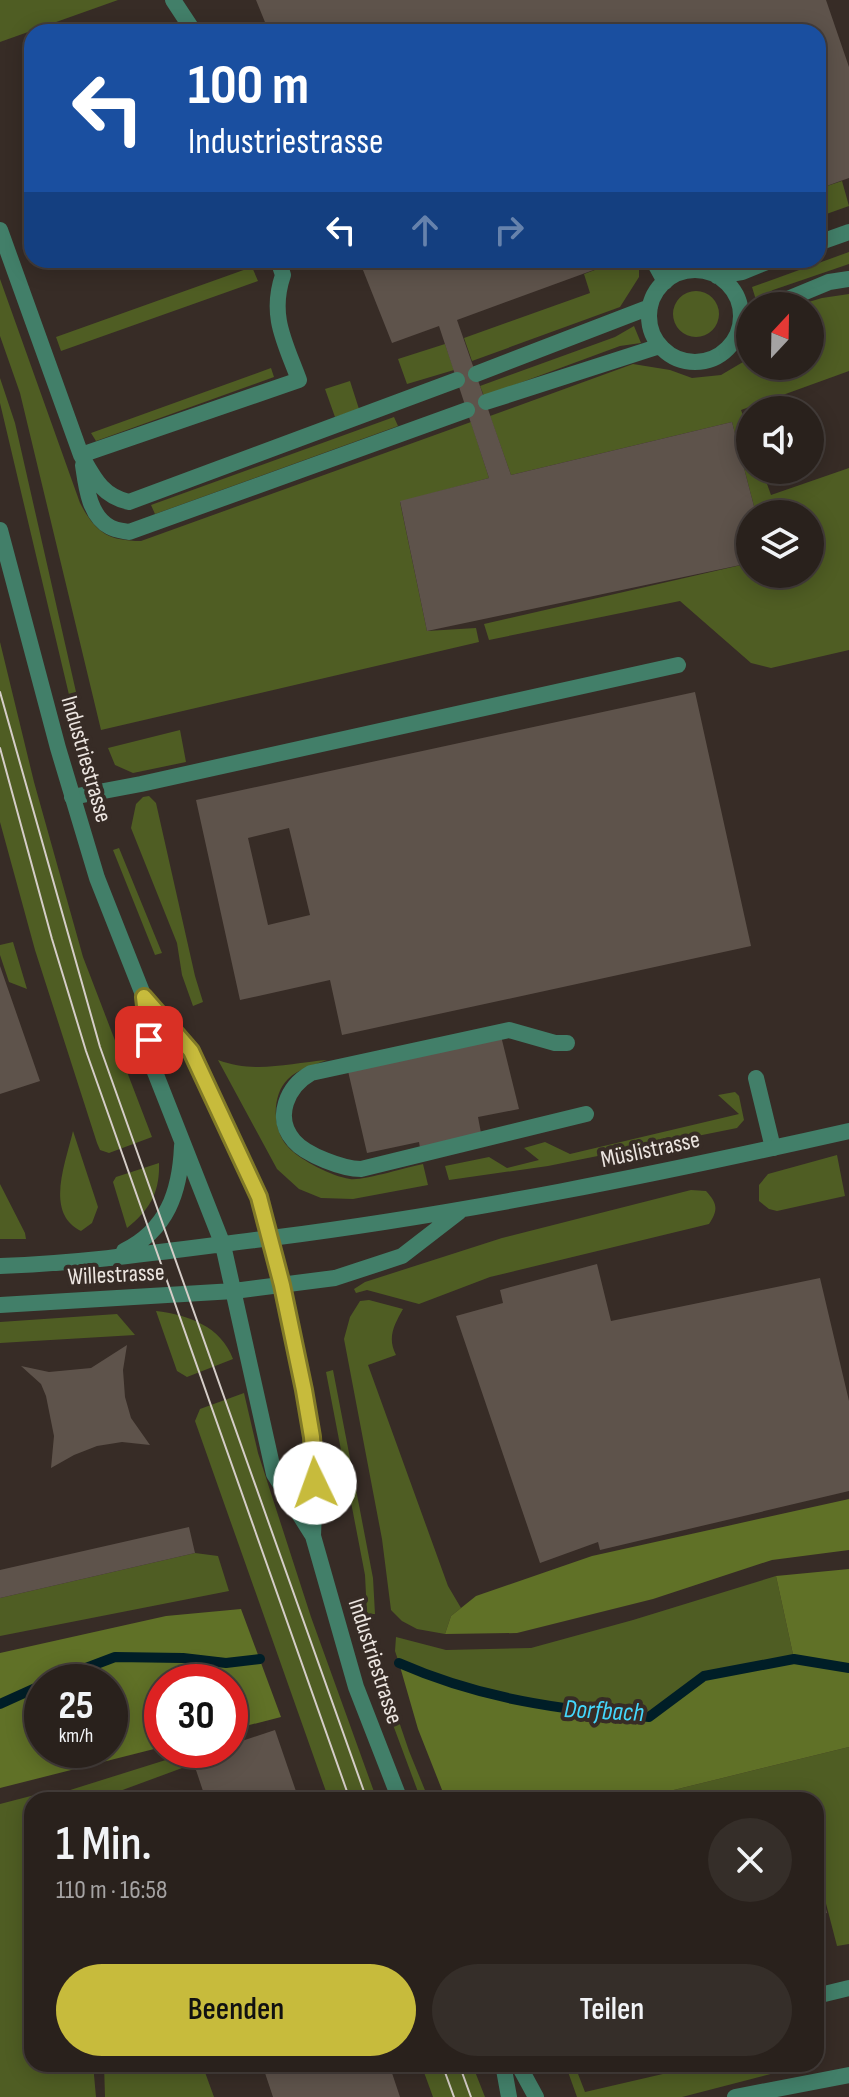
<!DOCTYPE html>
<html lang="de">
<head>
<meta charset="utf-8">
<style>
	body { margin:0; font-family:"Sofia Sans Condensed",sans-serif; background:#352e29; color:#f1f3f6; height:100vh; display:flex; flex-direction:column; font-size:30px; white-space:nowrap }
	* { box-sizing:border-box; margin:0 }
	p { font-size:26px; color:#a5a3a3 }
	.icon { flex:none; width:44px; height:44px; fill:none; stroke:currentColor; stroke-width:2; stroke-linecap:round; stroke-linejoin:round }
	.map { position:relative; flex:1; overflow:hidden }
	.details { position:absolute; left:24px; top:1792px; width:800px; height:280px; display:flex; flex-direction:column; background:#29211c; border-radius:24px; box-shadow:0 4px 20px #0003,0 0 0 2px #453e3b }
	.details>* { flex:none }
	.guide { position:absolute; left:24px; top:24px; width:802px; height:244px; border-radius:24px; box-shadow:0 4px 20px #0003,0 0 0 2px #453e3b; background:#1a4fa0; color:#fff; overflow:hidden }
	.needle { width:52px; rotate:22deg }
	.tools { position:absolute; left:736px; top:292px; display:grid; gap:16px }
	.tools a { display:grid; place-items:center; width:88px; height:88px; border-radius:50%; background:#29211c; box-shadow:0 4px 20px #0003,0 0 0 2px #453e3b; font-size:40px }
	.speed { position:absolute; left:24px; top:1664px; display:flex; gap:16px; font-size:40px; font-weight:700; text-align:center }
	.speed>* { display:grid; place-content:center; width:104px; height:104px; border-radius:50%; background:#29211c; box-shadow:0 4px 20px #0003,0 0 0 2px #453e3b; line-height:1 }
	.speed small { font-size:20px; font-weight:400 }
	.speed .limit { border:12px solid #d22; background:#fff; color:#111 }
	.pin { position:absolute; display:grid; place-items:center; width:68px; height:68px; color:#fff; margin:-34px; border-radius:16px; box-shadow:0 4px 12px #0006 }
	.me { position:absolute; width:88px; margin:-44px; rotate:357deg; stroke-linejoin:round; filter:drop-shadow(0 0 6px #0008) }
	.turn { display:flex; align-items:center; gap:28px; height:168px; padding:0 32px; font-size:36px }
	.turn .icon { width:104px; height:104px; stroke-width:2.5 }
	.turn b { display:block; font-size:56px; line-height:68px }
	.lanes { display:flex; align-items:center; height:76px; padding:0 32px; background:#0003; justify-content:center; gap:40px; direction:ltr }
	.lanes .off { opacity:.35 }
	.round { display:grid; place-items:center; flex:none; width:84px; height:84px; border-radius:42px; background:#352e29 }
	.headline { display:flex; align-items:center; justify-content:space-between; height:136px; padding:0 32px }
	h1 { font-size:48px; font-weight:600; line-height:60px }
	.button { display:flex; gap:16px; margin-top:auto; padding:16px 32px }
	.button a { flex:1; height:92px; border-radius:48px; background:#c7bb3c; color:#111; font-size:32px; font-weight:600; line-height:92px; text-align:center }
	.button a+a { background:#352e29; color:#f1f3f6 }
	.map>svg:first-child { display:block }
	.green { fill:#4f5d23 }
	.forest { fill:#607127; fill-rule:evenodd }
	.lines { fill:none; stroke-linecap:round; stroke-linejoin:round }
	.stream { stroke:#001e27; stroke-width:10 }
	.building { fill:#5e534b; fill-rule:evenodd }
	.service { stroke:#427f69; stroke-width:16 }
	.minor { stroke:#427f69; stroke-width:16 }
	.tram { stroke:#d5cdc8; stroke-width:2 }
	.route-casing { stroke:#817a27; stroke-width:20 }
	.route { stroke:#c7bb3c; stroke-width:14 }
	.labels { text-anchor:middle; stroke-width:8; stroke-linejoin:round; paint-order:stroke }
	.street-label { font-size:24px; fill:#ece5e0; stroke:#372c26 }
	.water-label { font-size:26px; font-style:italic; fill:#44d7fc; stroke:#372c26 }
</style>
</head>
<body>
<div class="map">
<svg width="849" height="2097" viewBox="0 0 849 2097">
	<rect width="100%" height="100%" fill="#372c26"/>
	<!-- green -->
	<path class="green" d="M 0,0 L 118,0 L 0,42 Z
		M 842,181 L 849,206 L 818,217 L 818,189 Z
		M 849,252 L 849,264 L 773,290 L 756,300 L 752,287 Z
		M 622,260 L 639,260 L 639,277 L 620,307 L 472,361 L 464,338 L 590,293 L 584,274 Z
		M 252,267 L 258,281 L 61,351 L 56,337 Z
		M 0,279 L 80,503 C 95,532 108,541 141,541 L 471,422 L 489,478 L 400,502 L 427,631 L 476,628 L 479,642 L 101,730 L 20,393 L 0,336 Z
		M673 314a23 23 0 1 1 46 0a23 23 0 1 1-46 0Z
		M 849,294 L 849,371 L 741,410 L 750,435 L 750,470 L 762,470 L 771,495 L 849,468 L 849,650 L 771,668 L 751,663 L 680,601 L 489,640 L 484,624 L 750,563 L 750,574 L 810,574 L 810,514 L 756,514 L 732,422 L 511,475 L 490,416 L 633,364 L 670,370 L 692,378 L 721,375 L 743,362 L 750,351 L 750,366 L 810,366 L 810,306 L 795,306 L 822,298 Z
		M 634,326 L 641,343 L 620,346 L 484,396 L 480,386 L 615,337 Z
		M 445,344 L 454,370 L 407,384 L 398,359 Z
		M 271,368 L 274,377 L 96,441 L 91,433 Z
		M 0,378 L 15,423 L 86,736 L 79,737 L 0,403 Z
		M 350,381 L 359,409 L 335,417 L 325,389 Z
		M 394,417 L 398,426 L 155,514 L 151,505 Z
		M 0,642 L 34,782 L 83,957 L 152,1137 L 109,1153 L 100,1150 L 97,1143 L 35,950 L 0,822 Z
		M 180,730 L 186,762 L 133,773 L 115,765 L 108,748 Z
		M 149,796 L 156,803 L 195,976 L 203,1002 L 193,1006 L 182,975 L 177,943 L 131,828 L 136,804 L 143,797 Z
		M 119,848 L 162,953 L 155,955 L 113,850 Z
		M 13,942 L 27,989 L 9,982 L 0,955 L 0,945 Z
		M 218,1060 C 255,1074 289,1063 327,1060 C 314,1065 298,1069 288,1079 C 271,1095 272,1132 289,1148 C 302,1161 331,1176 350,1179 C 363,1181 407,1167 423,1164 L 428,1185 L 353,1199 L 321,1198 L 299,1189 L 277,1169 Z
		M 735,1092 L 739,1096 L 744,1120 L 737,1128 L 548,1166 L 449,1180 L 445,1166 L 489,1157 L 507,1168 L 539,1160 L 524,1148 L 545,1142 L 570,1154 L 739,1114 L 718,1095 Z
		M 73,1131 L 98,1207 L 92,1223 L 81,1231 C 44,1213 66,1162 73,1131 Z
		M 837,1155 L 845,1196 L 777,1211 L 769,1209 L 759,1201 L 759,1185 L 768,1174 Z
		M 159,1163 C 160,1192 150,1210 127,1228 L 113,1182 L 116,1177 Z
		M 0,1184 L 25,1233 L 26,1239 L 0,1239 Z
		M 691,1190 L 706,1191 C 718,1204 718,1210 709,1224 L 490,1277 L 419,1304 L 367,1290 L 356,1293 L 354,1289 L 365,1282 L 502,1238 Z
		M 369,1300 L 403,1309 C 394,1325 387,1338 396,1355 L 368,1365 L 448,1586 L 461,1608 L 451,1616 L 445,1634 L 417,1629 L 402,1621 L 391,1610 L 382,1539 L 344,1339 L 350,1317 L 360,1301 Z
		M 156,1311 C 188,1315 221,1326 233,1359 L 187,1377 L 177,1371 Z
		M 117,1314 L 135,1335 L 0,1343 L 0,1322 Z
		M 333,1370 L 373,1578 L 375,1614 L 367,1614 L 365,1575 L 326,1372 Z
		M 244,1393 L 258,1453 L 311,1617 L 377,1800 L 329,1800 L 195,1421 L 200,1409 Z
		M 195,1553 L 218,1556 L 229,1591 L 0,1636 L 0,1598 Z
		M 776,1576 L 794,1659 L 704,1676 L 649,1717 C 560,1710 482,1698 399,1663 L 395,1651 L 396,1637 L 446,1650 L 531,1648 L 633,1620 Z
		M 381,1669 L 409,1751 L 429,1800 L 421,1800 L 373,1671 Z
		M 849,1747 L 849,1944 L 837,1946 L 816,1865 L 816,1800 L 633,1800 Z
		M 188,1753 L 193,1764 L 109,1795 L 110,1800 L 68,1800 L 67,1791 Z
		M 50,1791 L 51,1800 L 32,1800 L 32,2064 L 93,2064 L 96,2097 L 0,2097 L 0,1804 Z
		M 104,2064 L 202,2064 L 214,2097 L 105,2097 Z
		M 421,2064 L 472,2064 L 485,2097 L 433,2097 Z
		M 706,2064 L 809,2064 L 682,2097 L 577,2097 L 567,2069 L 575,2066 L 585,2092 Z"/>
	<!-- forest -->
	<path class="forest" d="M 849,1499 L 849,1550 L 772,1560 L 653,1599 L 517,1633 L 445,1634 L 451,1616 L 476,1596 L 592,1556 Z
		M 849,1569 L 849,1747 L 633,1800 L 446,1800 L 418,1729 L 399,1663 C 480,1698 562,1711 649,1717 L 704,1676 L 794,1659 L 776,1576 Z
		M 241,1609 L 281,1717 L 230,1730 L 230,1682 L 162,1682 L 162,1747 L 0,1788 L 0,1653 L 166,1616 ZM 42,1682 L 110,1682 L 110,1750 L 42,1750 Z"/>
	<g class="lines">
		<!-- stream -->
		<path class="stream" d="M 399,1663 C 481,1699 561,1710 649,1717 L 704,1676 L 794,1659 L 849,1668
			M 49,1682 L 115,1657 L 183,1658 L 226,1663 L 260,1659
			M 0,1704 L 42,1685"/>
	</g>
	<!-- building -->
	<path class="building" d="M 256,0 L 826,0 L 849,67 L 849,178 L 818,189 L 818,32 L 269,32 Z
		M 359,260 L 621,260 L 457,320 L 511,475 L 732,422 L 756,514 L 750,514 L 750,563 L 427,631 L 400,501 L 489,478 L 439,326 L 392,343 Z
		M 695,692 L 751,946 L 342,1035 L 330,980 L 240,1000 L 196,800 ZM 289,828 L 310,915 L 268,925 L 248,838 Z
		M 0,966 L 40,1081 L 0,1094 Z
		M 501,1036 L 519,1109 L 478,1117 L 481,1133 L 420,1148 L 419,1142 L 367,1153 L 348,1071 Z
		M 597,1264 L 611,1321 L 820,1278 L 849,1401 L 849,1491 L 600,1550 L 598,1542 L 540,1563 L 456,1316 L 503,1303 L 500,1290 Z
		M 127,1345 L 123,1370 L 125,1397 L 131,1418 L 150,1445 L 122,1442 L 97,1446 L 74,1455 L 51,1468 L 54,1436 L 46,1396 L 41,1384 L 21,1366 L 49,1372 L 91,1368 Z
		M 189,1527 L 195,1553 L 0,1598 L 0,1570 Z
		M 275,1730 L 299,1800 L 206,1800 L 192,1758 L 216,1750 L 230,1750 L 230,1745 Z
		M 816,1870 L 827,1913 L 816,1915 Z
		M 262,2064 L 389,2064 L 400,2097 L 273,2097 Z"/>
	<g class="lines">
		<!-- service -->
		<path class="service" d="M 173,0 L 194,32
			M 0,230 L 81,455 C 94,478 102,496 129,502 L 457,380
			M 818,243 L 849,232
			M 653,260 L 665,282
			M649 316a46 46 0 1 1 92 0a46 46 0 1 1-92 0Z
			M 717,276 L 742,272 L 772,260
			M 771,306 L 829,282 L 849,279
			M 476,374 L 650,307
			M 486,402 L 660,346
			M 81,455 L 299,380 C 285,342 269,316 283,275 L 278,260
			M 83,465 C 86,486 89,516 110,527 C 115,530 124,531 129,532 L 467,410
			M 72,797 L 141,784 L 678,665
			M 567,1043 L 555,1043 L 509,1030 L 311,1073 C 288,1086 273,1117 294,1141 C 306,1155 343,1169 361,1169 L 586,1114
			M 756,1078 L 773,1148"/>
		<!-- minor -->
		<path class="minor" d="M 0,530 L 58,748 L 97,878 L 144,997 L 151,1062 L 223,1245 L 274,1474 L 313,1536 L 356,1687 L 400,1800
			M 144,997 L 191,1051 L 259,1197 L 282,1285 L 312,1437 L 315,1483 L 313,1536
			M 124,1251 C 167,1230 180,1192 182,1146
			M 0,1266 C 91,1263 181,1249 271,1238 C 466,1213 658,1174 849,1131
			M 0,1305 L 234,1291 L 335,1278 L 402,1256 L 459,1212
			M 816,1996 L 849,1988
			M 503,2064 L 509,2097
			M 518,2064 L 536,2097
			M 735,2097 L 849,2075"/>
		<!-- tram -->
		<path class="tram" d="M 0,692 L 100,1047 L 367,1800
			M 0,748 L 52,939 L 86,1051 L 350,1800
			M 442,2064 L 454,2097
			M 459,2064 L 471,2097"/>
	</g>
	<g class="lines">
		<defs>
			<path id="route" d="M 149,1040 L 144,997 L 191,1051 L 259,1197 L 282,1285 L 304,1390 L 312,1437 L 315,1483"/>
		</defs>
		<!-- route casing -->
		<use href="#route" class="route-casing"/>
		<!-- route -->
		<use href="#route" class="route"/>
	</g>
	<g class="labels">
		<!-- street labels -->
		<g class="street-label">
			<text transform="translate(87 759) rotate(74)" y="8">Industriestrasse</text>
			<text transform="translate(650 1149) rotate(-12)" y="8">Müslistrasse</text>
			<text transform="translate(116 1274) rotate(-3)" y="8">Willestrasse</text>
			<text transform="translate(376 1661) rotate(72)" y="8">Industriestrasse</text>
		</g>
		<!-- water labels -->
		<g class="water-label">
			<text transform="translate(604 1710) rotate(3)" y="9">Dorfbach</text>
		</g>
	</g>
</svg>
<div class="tools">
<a><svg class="needle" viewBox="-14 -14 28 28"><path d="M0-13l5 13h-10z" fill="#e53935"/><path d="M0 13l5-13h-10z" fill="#a5a3a3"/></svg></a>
<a><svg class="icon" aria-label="sound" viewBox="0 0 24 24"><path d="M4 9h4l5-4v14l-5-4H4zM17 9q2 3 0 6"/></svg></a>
<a><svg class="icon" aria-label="layers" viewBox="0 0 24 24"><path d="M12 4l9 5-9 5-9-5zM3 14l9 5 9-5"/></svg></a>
</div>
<div class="speed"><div>25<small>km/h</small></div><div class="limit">30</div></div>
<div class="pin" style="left:149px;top:1040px;background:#d93025"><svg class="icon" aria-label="arrive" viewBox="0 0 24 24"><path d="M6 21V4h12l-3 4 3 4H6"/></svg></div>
<svg class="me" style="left:315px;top:1483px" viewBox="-20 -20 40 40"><circle r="19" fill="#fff"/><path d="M0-13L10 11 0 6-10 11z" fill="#c7bb3c"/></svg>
<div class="guide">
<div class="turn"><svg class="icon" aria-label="left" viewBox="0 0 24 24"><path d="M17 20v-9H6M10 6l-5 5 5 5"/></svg><div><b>100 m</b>Industriestrasse</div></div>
<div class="lanes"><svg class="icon" aria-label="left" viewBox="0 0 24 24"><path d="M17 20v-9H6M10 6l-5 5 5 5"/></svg><svg class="icon off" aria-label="ahead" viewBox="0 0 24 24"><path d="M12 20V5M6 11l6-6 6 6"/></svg><svg class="icon off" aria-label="right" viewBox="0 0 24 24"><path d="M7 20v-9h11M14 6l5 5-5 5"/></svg></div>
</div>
<section class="details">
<div class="headline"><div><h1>1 Min.</h1><p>110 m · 16:58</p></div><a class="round"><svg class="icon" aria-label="close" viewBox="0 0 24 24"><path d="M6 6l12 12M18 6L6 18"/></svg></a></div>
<div class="button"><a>Beenden</a><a>Teilen</a></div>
</section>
</div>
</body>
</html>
